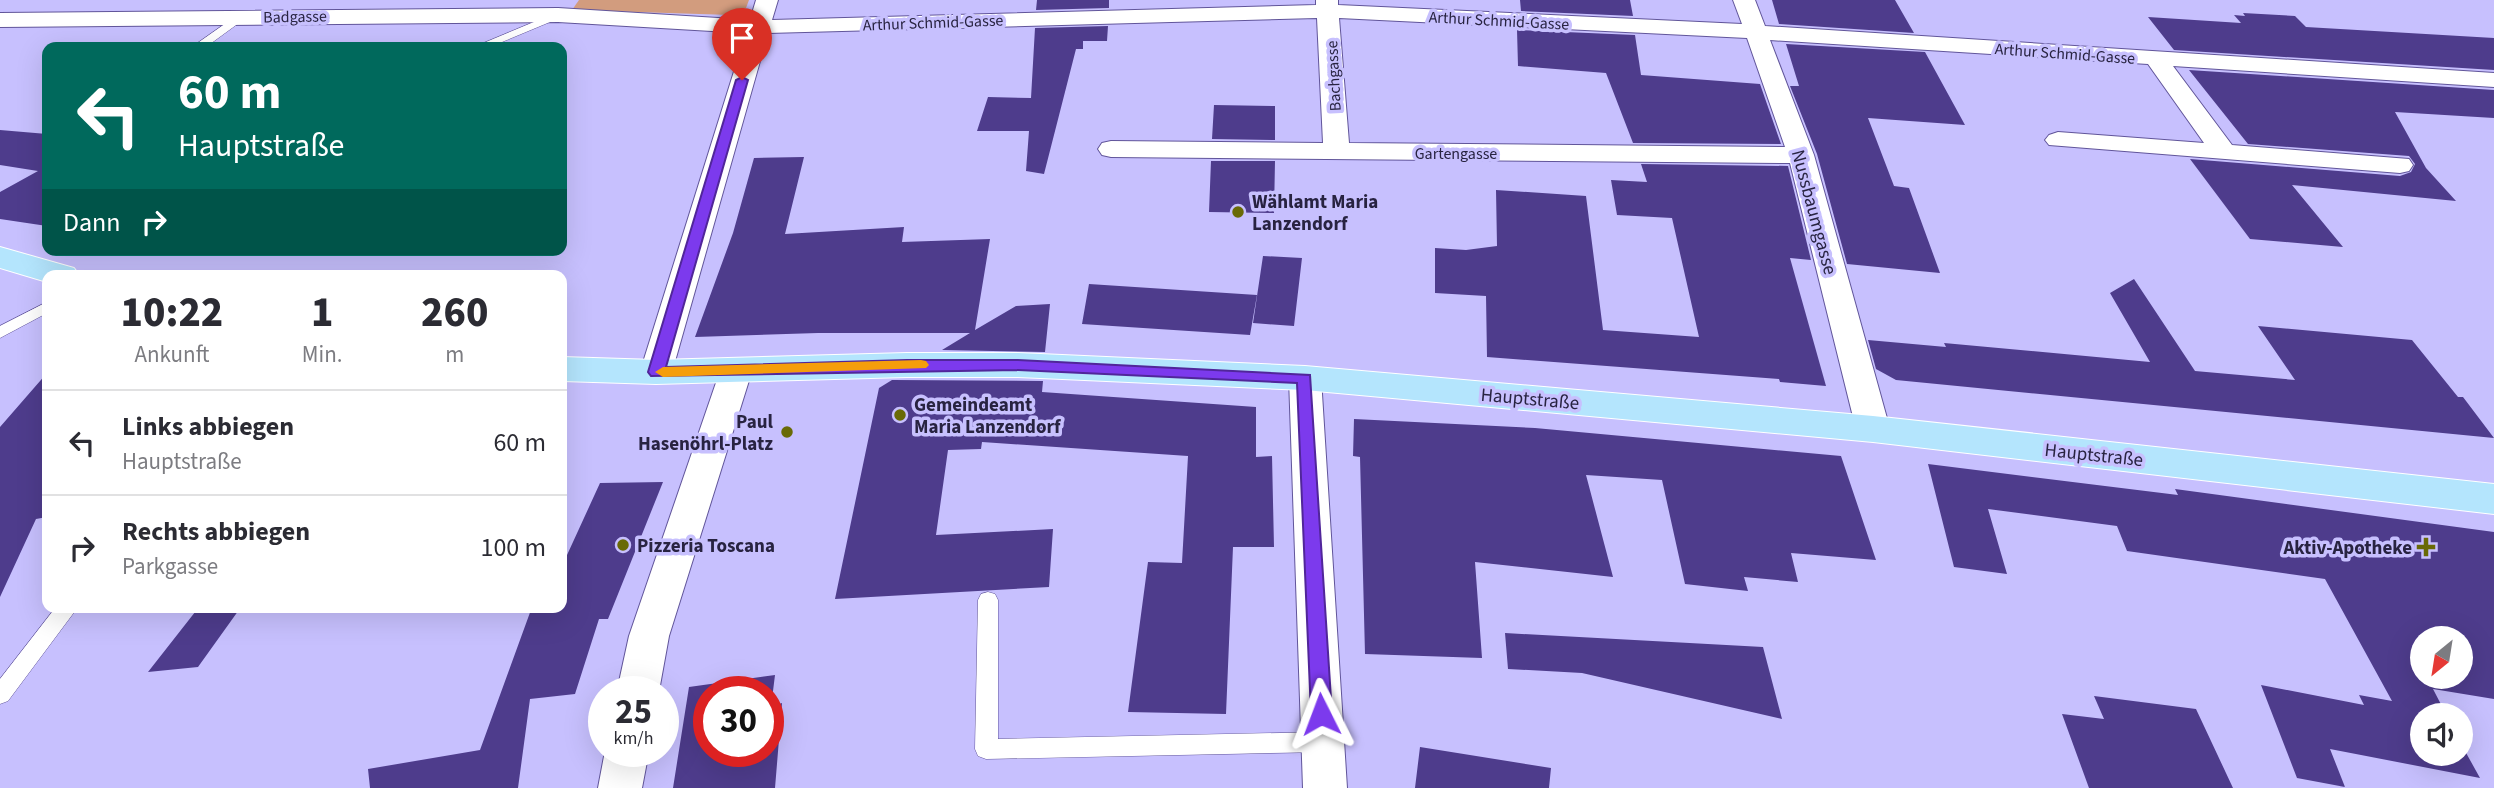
<!DOCTYPE html>
<html lang="de">
<head>
<meta charset="utf-8">
<style>
	body { margin:0; font-family:"Source Sans 3",sans-serif; background:#f2f2f3; color:#2b2b33; height:100vh; display:flex; flex-direction:column; font-size:26px; white-space:nowrap }
	* { box-sizing:border-box; margin:0 }
	p { font-size:23px; color:#7c7c81 }
	.icon { flex:none; width:38px; height:38px; fill:none; stroke:currentColor; stroke-width:2; stroke-linecap:round; stroke-linejoin:round }
	.map { position:relative; flex:1; overflow:hidden }
	.side { position:absolute; left:42px; top:270px; width:525px; height:343px; display:flex; flex-direction:column; background:#fff; border-radius:14px; box-shadow:0 7px 28px #0002 }
	.side>* { flex:none }
	.top-card { position:absolute; left:42px; top:42px; width:525px; height:214px; border-radius:14px; box-shadow:0 7px 28px #0002; background:#00695c; color:#fff; overflow:hidden }
	.needle { width:46px; rotate:210deg }
	.controls { position:absolute; left:2410px; top:626px; display:grid; gap:14px }
	.controls a { display:grid; place-items:center; width:63px; height:63px; border-radius:50%; background:#fff; box-shadow:0 7px 28px #0002; font-size:35px }
	.speed { position:absolute; left:588px; top:676px; display:flex; gap:14px; font-size:35px; font-weight:700; text-align:center }
	.speed>* { display:grid; place-content:center; width:91px; height:91px; border-radius:50%; background:#fff; box-shadow:0 7px 28px #0002; line-height:1 }
	.speed small { font-size:18px; font-weight:400 }
	.speed .limit { border:10px solid #d22; background:#fff; color:#111 }
	.pin { position:absolute; display:grid; place-items:center; width:60px; height:60px; color:#fff; margin:-72px -30px; border-radius:50% 50% 50% 0; rotate:-45deg; box-shadow:0 0 7px #0007 }
	.pin .icon { rotate:45deg }
	.me { position:absolute; width:77px; margin:-38px; rotate:357deg; stroke-linejoin:round; filter:drop-shadow(0 0 5px #0008) }
	.turn { display:flex; align-items:center; gap:24px; height:147px; padding:0 21px; font-size:32px }
	.turn .icon { width:91px; height:91px; stroke-width:2.5 }
	.turn b { display:block; font-size:49px; line-height:60px }
	.then { display:flex; align-items:center; height:66px; padding:0 21px; background:#0003; gap:14px; font-size:26px }
	.eta { display:flex; justify-content:space-evenly; align-items:center; height:119px; text-align:center }
	.eta b { font-size:42px; font-weight:800; line-height:49px }
	ul { padding:0; list-style:none }
	li { display:flex; align-items:center; gap:21px; height:105px; padding:0 21px; border-top:2px solid #e1e1e2 }
	li div { flex:1 }
	li b { display:block; font-size:26px }
	li em { font-style:normal }
	.map>svg:first-child { display:block }
	.green { fill:#d29c7e }
	.building { fill:#4e3c8c; fill-rule:evenodd }
	.lines { fill:none; stroke-linecap:round; stroke-linejoin:round }
	.lane-casing { stroke:#61559a; stroke-width:1 }
	.street-casing { stroke:#61559a; stroke-width:2 }
	.primary-casing { stroke:#fff; stroke-width:2 }
	.lane { fill:#fff; fill-rule:evenodd }
	.street { fill:#fff; fill-rule:evenodd }
	.primary { fill:#b4e5fd; fill-rule:evenodd }
	.route { fill:#7c3aed; stroke:#51269a; stroke-width:2 }
	.slow { fill:#f59e0b }
	.poi-dot { fill:#696a06; stroke:#c7c0fe; stroke-width:2.5 }
	.labels { text-anchor:middle; stroke-width:7; stroke-linejoin:round; paint-order:stroke }
	.far-street-label { font-size:16px; fill:#282341; stroke:#c7c0fe }
	.poi-label { font-size:19px; font-weight:bold; fill:#282341; stroke:#c7c0fe; text-anchor:start }
	.street-label { font-size:19px; fill:#282341; stroke:#c7c0fe }
</style>
</head>
<body>
<div class="map">
<svg width="2494" height="788" viewBox="0 0 2494 788">
	<rect width="100%" height="100%" fill="#c7c0fe"/>
	<!-- green -->
	<path class="green" d="M 579,0 L 749,0 L 746,8 L 731,15 L 572,10 Z"/>
	<!-- building -->
	<path class="building" d="M 1037,0 L 1109,0 L 1109,8 L 1036,10 Z
		M 1520,0 L 1630,0 L 1633,16 L 1521,11 Z
		M 1772,0 L 1895,0 L 1914,33 L 1779,24 Z
		M 2243,13 L 2295,16 L 2306,27 L 2494,38 L 2494,70 L 2174,50 L 2148,17 L 2241,23 L 2234,15 L 2245,16 Z
		M 1108,26 L 1107,41 L 1083,41 L 1083,49 L 1076,49 L 1044,174 L 1026,171 L 1029,131 L 977,131 L 988,97 L 1031,98 L 1035,28 Z
		M 1517,30 L 1635,35 L 1641,75 L 1760,84 L 1781,144 L 1633,143 L 1606,73 L 1518,66 Z
		M 1786,44 L 1925,52 L 1965,125 L 1868,118 L 1894,186 L 1909,188 L 1940,273 L 1847,264 L 1817,154 L 1790,86 L 1799,86 Z
		M 2189,70 L 2494,90 L 2494,118 L 2395,112 L 2426,168 L 2456,201 L 2292,185 L 2343,247 L 2250,239 L 2190,159 L 2400,176 L 2411,172 L 2415,164 L 2409,156 L 2248,144 Z
		M 1214,105 L 1275,106 L 1275,140 L 1212,139 Z
		M 0,130 L 47,134 L 47,226 L 0,219 L 0,192 L 38,171 L 0,165 Z
		M 804,157 L 785,234 L 904,227 L 902,242 L 990,239 L 975,330 L 1016,306 L 1050,304 L 1045,352 L 942,350 L 970,333 L 818,333 L 695,337 L 733,233 L 754,158 Z
		M 1211,161 L 1275,161 L 1274,213 L 1209,212 Z
		M 1641,164 L 1788,166 L 1811,260 L 1790,258 L 1826,386 L 1780,382 L 1779,379 L 1487,357 L 1486,296 L 1435,293 L 1435,248 L 1466,250 L 1497,246 L 1496,190 L 1586,196 L 1603,330 L 1699,337 L 1672,218 L 1617,215 L 1611,180 L 1647,182 Z
		M 1263,256 L 1302,258 L 1294,326 L 1253,323 Z
		M 2134,279 L 2195,371 L 2295,380 L 2258,326 L 2412,340 L 2458,397 L 2463,397 L 2494,438 L 1896,380 L 1876,369 L 1868,340 L 1946,347 L 1944,343 L 2150,362 L 2110,293 Z
		M 1089,284 L 1257,295 L 1250,335 L 1082,324 Z
		M 47,373 L 47,517 L 36,519 L 0,597 L 0,427 Z
		M 892,380 L 1043,381 L 1042,392 L 1256,407 L 1256,457 L 1272,456 L 1274,547 L 1233,547 L 1226,714 L 1128,712 L 1148,562 L 1182,563 L 1188,456 L 982,442 L 981,449 L 948,450 L 936,535 L 1053,529 L 1049,587 L 835,599 L 879,388 Z
		M 1354,419 L 1535,428 L 1841,456 L 1876,560 L 1791,553 L 1798,582 L 1744,577 L 1748,591 L 1685,584 L 1662,480 L 1586,475 L 1613,577 L 1475,562 L 1482,658 L 1365,654 L 1360,457 L 1353,456 Z
		M 1928,464 L 2178,495 L 2175,489 L 2494,532 L 2494,699 L 2433,689 L 2447,716 L 2422,716 L 2422,754 L 2460,754 L 2460,742 L 2480,778 L 2330,749 L 2345,787 L 2297,778 L 2261,685 L 2364,705 L 2359,695 L 2392,701 L 2325,579 L 2127,551 L 2117,526 L 1988,509 L 2007,574 L 1954,567 ZM 2422,639 L 2460,639 L 2460,677 L 2422,677 Z
		M 663,482 L 608,619 L 599,619 L 575,694 L 530,699 L 518,788 L 370,788 L 368,769 L 480,750 L 532,607 L 562,607 L 562,566 L 600,483 Z
		M 199,607 L 241,607 L 198,667 L 148,672 Z
		M 1505,633 L 1763,647 L 1782,719 L 1582,673 L 1508,669 Z
		M 775,675 L 771,707 L 782,703 L 775,788 L 673,788 L 689,687 ZM 709,691 L 768,691 L 768,751 L 709,751 Z
		M 2094,696 L 2196,709 L 2233,788 L 2089,788 L 2062,714 L 2104,719 Z
		M 1420,747 L 1551,768 L 1549,788 L 1415,788 Z"/>
	<g class="lines">
		<defs>
			<path id="lane" d="M 558,12 L 562,13 L 562,17 L 490,47 L 474,47 Z
				M 239,14 L 245,18 L 243,20 L 206,47 L 192,47 Z
				M 47,302 L 47,313 L 0,338 L 0,326 Z
				M 988,592 L 995,594 L 998,600 L 998,739 L 1323,732 L 1331,735 L 1334,742 L 1331,749 L 1323,752 L 986,759 L 978,756 L 975,749 L 978,600 L 981,594 Z
				M 56,607 L 78,607 L 8,701 L 0,704 L 0,679 Z"/>
			<path id="street" d="M 756,0 L 778,0 L 772,20 L 1316,5 L 1316,0 L 1338,0 L 1338,5 L 1742,24 L 1733,0 L 1755,0 L 1765,26 L 2494,73 L 2494,87 L 2173,66 L 2232,145 L 2409,159 L 2413,165 L 2409,171 L 2400,173 L 2049,145 L 2045,140 L 2049,135 L 2058,132 L 2204,143 L 2148,64 L 1770,40 L 1814,155 L 1890,429 L 1885,437 L 1873,440 L 1861,437 L 1856,429 L 1790,163 L 1111,157 L 1102,155 L 1098,149 L 1102,143 L 1111,141 L 1323,143 L 1317,18 L 768,33 L 672,372 L 668,379 L 656,382 L 644,379 L 640,372 L 746,33 L 558,22 L 0,27 L 0,13 L 558,8 L 750,20 ZM 1339,18 L 1747,38 L 1785,147 L 1349,143 Z
				M 736,361 L 748,364 L 752,371 L 669,636 L 659,691 L 617,691 L 629,636 L 720,371 L 724,364 Z
				M 1305,368 L 1317,371 L 1321,378 L 1347,788 L 1303,788 L 1289,378 L 1293,371 Z
				M 605,751 L 649,751 L 642,788 L 598,788 Z"/>
			<path id="primary" d="M 0,247 L 74,268 L 79,275 L 47,275 L 47,282 L 0,268 Z
				M 907,353 L 1018,353 L 1305,366 L 1873,416 L 2494,484 L 2494,514 L 1873,442 L 1305,390 L 1018,377 L 907,377 L 656,384 L 562,381 L 562,357 L 656,360 Z"/>
		</defs>
		<!-- lane casing -->
		<use href="#lane" class="lane-casing"/>
		<!-- street casing -->
		<use href="#street" class="street-casing"/>
		<!-- primary casing -->
		<use href="#primary" class="primary-casing"/>
		<!-- lane -->
		<use href="#lane" class="lane"/>
		<!-- street -->
		<use href="#street" class="street"/>
		<!-- primary -->
		<use href="#primary" class="primary"/>
	</g>
	<!-- route -->
	<path class="route" d="M 742,77 L 748,80 L 666,367 L 907,360 L 1018,360 L 1310,375 L 1332,714 L 1329,720 L 1321,723 L 1314,720 L 1311,714 L 1297,383 L 1018,370 L 651,376 L 648,372 L 736,80 Z"/>
	<!-- slow -->
	<path class="slow" d="M 921,360 L 926,361 L 929,365 L 926,368 L 663,377 L 655,372 L 663,367 Z"/>
	<!-- markers -->
	<g class="poi-dot">
		<circle cx="1238" cy="212" r="7"/>
		<circle cx="900" cy="415" r="7"/>
		<circle cx="787" cy="432" r="7"/>
		<circle cx="623" cy="545" r="7"/>
		<path d="M2422.5 536.5h7v7h7v7h-7v7h-7v-7h-7v-7h7z"/>
	</g>
	<g class="labels">
		<!-- far-street labels -->
		<g class="far-street-label">
			<text transform="translate(295 16) rotate(-1)" y="6">Badgasse</text>
			<text transform="translate(1499 20) rotate(3)" y="6">Arthur Schmid-Gasse</text>
			<text transform="translate(933 22) rotate(-2)" y="6">Arthur Schmid-Gasse</text>
			<text transform="translate(2065 53) rotate(4)" y="6">Arthur Schmid-Gasse</text>
			<text transform="translate(1333 76) rotate(-93)" y="6">Bachgasse</text>
			<text x="1456" y="159">Gartengasse</text>
		</g>
		<!-- poi labels -->
		<g class="poi-label">
			<text x="1252" y="208">Wählamt Maria<tspan x="1252" dy="22">Lanzendorf</tspan></text>
			<text x="914" y="411">Gemeindeamt<tspan x="914" dy="22">Maria Lanzendorf</tspan></text>
			<text x="773" y="428" text-anchor="end">Paul<tspan x="773" dy="22">Hasenöhrl-Platz</tspan></text>
			<text x="637" y="552">Pizzeria Toscana</text>
			<text x="2412" y="554" text-anchor="end">Aktiv-Apotheke</text>
		</g>
		<!-- street labels -->
		<g class="street-label">
			<text transform="translate(1815 212) rotate(75)" y="7">Nussbaumgasse</text>
			<text transform="translate(1530 398) rotate(5)" y="7">Hauptstraße</text>
			<text transform="translate(2094 454) rotate(6)" y="7">Hauptstraße</text>
		</g>
	</g>
</svg>
<div class="controls">
<a><svg class="needle" viewBox="-14 -14 28 28"><path d="M0-13l5 13h-10z" fill="#e53935"/><path d="M0 13l5-13h-10z" fill="#7c7c81"/></svg></a>
<a><svg class="icon" aria-label="sound" viewBox="0 0 24 24"><path d="M4 9h4l5-4v14l-5-4H4zM17 9q2 3 0 6"/></svg></a>
</div>
<div class="speed"><div>25<small>km/h</small></div><div class="limit">30</div></div>
<div class="pin" style="left:742px;top:80px;background:#d93025"><svg class="icon" aria-label="arrive" viewBox="0 0 24 24"><path d="M6 21V4h12l-3 4 3 4H6"/></svg></div>
<svg class="me" style="left:1321px;top:714px" viewBox="-20 -20 40 40"><path d="M0-17L14 15 0 8-14 15z" fill="#7c3aed" stroke="#fff" stroke-width="4"/></svg>
<div class="top-card">
<div class="turn"><svg class="icon" aria-label="left" viewBox="0 0 24 24"><path d="M17 20v-9H6M10 6l-5 5 5 5"/></svg><div><b>60 m</b>Hauptstraße</div></div>
<div class="then">Dann<svg class="icon" aria-label="right" viewBox="0 0 24 24"><path d="M7 20v-9h11M14 6l5 5-5 5"/></svg></div>
</div>
<section class="side">
<div class="eta">
<div><b>10:22</b><p>Ankunft</p></div>
<div><b>1</b><p>Min.</p></div>
<div><b>260</b><p>m</p></div>
</div>
<ul>
<li><svg class="icon" aria-label="left" viewBox="0 0 24 24"><path d="M17 20v-9H6M10 6l-5 5 5 5"/></svg><div><b>Links abbiegen</b><p>Hauptstraße</p></div><em>60 m</em></li>
<li><svg class="icon" aria-label="right" viewBox="0 0 24 24"><path d="M7 20v-9h11M14 6l5 5-5 5"/></svg><div><b>Rechts abbiegen</b><p>Parkgasse</p></div><em>100 m</em></li>
</ul>
</section>
</div>
</body>
</html>
